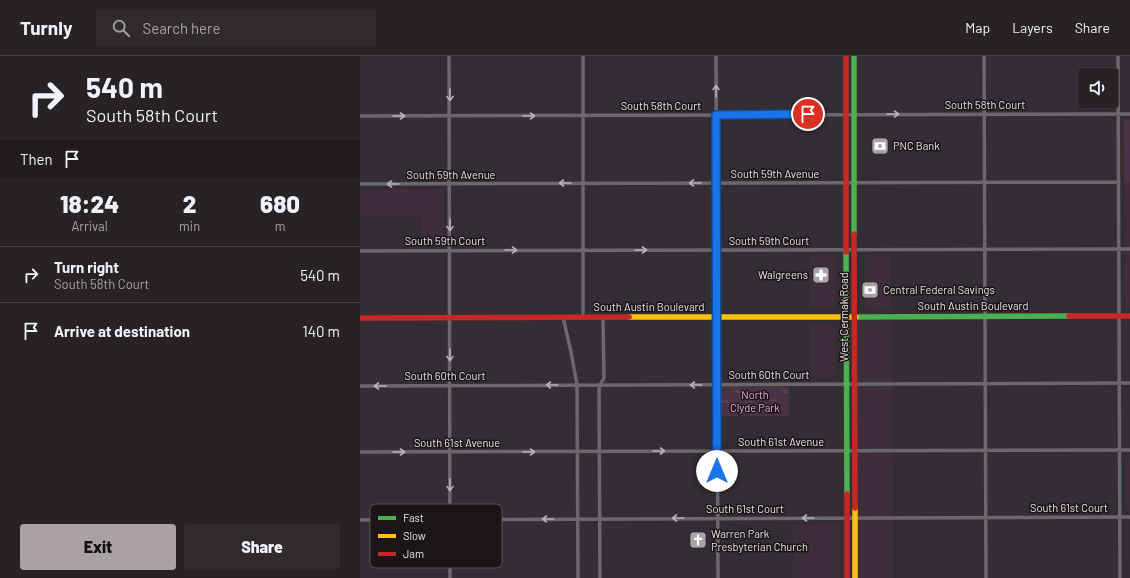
<!DOCTYPE html>
<html lang="en">
<head>
<meta charset="utf-8">
<style>
	body { margin:0; font-family:Barlow,sans-serif; background:#2f2a2e; color:#f1f3f6; height:100vh; display:flex; flex-direction:column; font-size:15px; white-space:nowrap }
	* { box-sizing:border-box; margin:0 }
	p { font-size:13px; color:#a4a4a7 }
	.icon { flex:none; width:22px; height:22px; fill:none; stroke:currentColor; stroke-width:2; stroke-linecap:round; stroke-linejoin:round }
	.map { position:relative; flex:1; overflow:hidden }
	.details { display:flex; flex-direction:column; background:#272226; width:360px }
	.details>* { flex:none }
	.top-card { background:#272226; color:#f1f3f6; overflow:hidden }
	.controls { position:absolute; left:718px; top:12px; display:grid; gap:8px }
	.controls a { display:grid; place-items:center; width:40px; height:40px; border-radius:4px; background:#272226; box-shadow:0 1px 3px #0004,0 0 0 1px #433f43; font-size:20px }
	.pin { position:absolute; display:grid; place-items:center; width:34px; height:34px; color:#fff; margin:-17px; border:2px solid #fff; border-radius:50%; box-shadow:0 1px 4px #0007 }
	.me { position:absolute; width:44px; margin:-22px; rotate:0deg; stroke-linejoin:round; filter:drop-shadow(0 0 3px #0008) }
	.turn { display:flex; align-items:center; gap:14px; height:84px; padding:0 20px; font-size:18px }
	.turn .icon { width:52px; height:52px; stroke-width:2.5 }
	.turn b { display:block; font-size:28px; line-height:34px }
	.then { display:flex; align-items:center; height:38px; padding:0 20px; background:#0003; gap:8px; font-size:15px }
	.eta { display:flex; justify-content:space-evenly; align-items:center; height:68px; text-align:center }
	.eta b { font-size:24px; font-weight:800; line-height:28px }
	.button { display:flex; gap:8px; margin-top:auto; padding:8px 20px }
	.button a { flex:1; height:46px; border-radius:4px; background:#aaa1a7; color:#111; font-size:16px; font-weight:800; line-height:46px; text-align:center }
	.button a+a { background:#2f2a2e; color:#f1f3f6 }
	ul { padding:0; list-style:none }
	li { display:flex; align-items:center; gap:12px; height:56px; padding:0 20px; border-top:1px solid #433f43 }
	li div { flex:1 }
	li b { display:block; font-size:15px }
	li em { font-style:normal }
	header { display:flex; align-items:center; gap:24px; box-sizing:border-box; height:56px; padding:0 20px; background:#272226; border-bottom:1px solid #433f43 }
	header strong { font-size:19px }
	nav { display:flex; gap:22px; margin-inline-start:auto; font-size:14px }
	.search { width:280px; height:36px; background:#2f2a2e; display:flex; align-items:center; gap:10px; box-sizing:border-box; padding:0 14px; border-radius:4px; color:#a4a4a7; font-size:15px }
	main { display:flex; flex:1; min-height:0 }
	.map>svg:first-child { display:block }
	.built { fill:#3e2e3b }
	.park { fill:url(#park-tufts) }
	.pitch { fill:#4a3244 }
	.lines { fill:none; stroke-linecap:round; stroke-linejoin:round }
	.street { stroke:#6c676b; stroke-width:3.5 }
	.fast { stroke:#4caf50; stroke-width:5.5 }
	.slow { stroke:#ffc107; stroke-width:5.5 }
	.jam { stroke:#c62828; stroke-width:5.5 }
	.oneway { stroke:#b7b0b5 }
	.route-casing { stroke:#114b97; stroke-width:10 }
	.route { stroke:#1a73e8; stroke-width:7 }
	.labels { text-anchor:middle; stroke-width:3; stroke-linejoin:round; paint-order:stroke }
	.street-label { font-size:11px; fill:#e9e0e6; stroke:#1b1519 }
	.poi-label { font-size:11px; fill:#e9e0e6; stroke:#1b1519; text-anchor:start }
	.park-label { font-size:11px; fill:#e4acd6; stroke:#1b1519 }
	.key { fill:#1b1519; stroke:#595256; stroke-width:1 }
	.key-label { font-size:11px; fill:#e9e0e6 }
</style>
</head>
<body>
<header>
<strong>Turnly</strong>
<div class="search"><svg class="icon" aria-label="search" viewBox="0 0 24 24"><circle cx="10" cy="10" r="6"/><path d="M15 15l6 6"/></svg>Search here</div>
<nav><a>Map</a><a>Layers</a><a>Share</a></nav>
</header>
<main>
<section class="details">
<div class="top-card">
<div class="turn"><svg class="icon" aria-label="right" viewBox="0 0 24 24"><path d="M7 20v-9h11M14 6l5 5-5 5"/></svg><div><b>540 m</b>South 58th Court</div></div>
<div class="then">Then<svg class="icon" aria-label="arrive" viewBox="0 0 24 24"><path d="M6 21V4h12l-3 4 3 4H6"/></svg></div>
</div>
<div class="eta">
<div><b>18:24</b><p>Arrival</p></div>
<div><b>2</b><p>min</p></div>
<div><b>680</b><p>m</p></div>
</div>
<ul>
<li><svg class="icon" aria-label="right" viewBox="0 0 24 24"><path d="M7 20v-9h11M14 6l5 5-5 5"/></svg><div><b>Turn right</b><p>South 58th Court</p></div><em>540 m</em></li>
<li><svg class="icon" aria-label="arrive" viewBox="0 0 24 24"><path d="M6 21V4h12l-3 4 3 4H6"/></svg><div><b>Arrive at destination</b></div><em>140 m</em></li>
</ul>
<div class="button"><a>Exit</a><a>Share</a></div>
</section>
<div class="map">
<svg width="770" height="522" viewBox="0 0 770 522">
	<defs>
		<pattern id="park-tufts" width="24" height="20" patternUnits="userSpaceOnUse"><rect width="24" height="20" fill="#4a3244"/><path d="M3 7l-1-3M5 7V3M7 7l1-3M15 17l-1-3M17 17v-4M19 17l1-3" fill="none" stroke="#644f5f"/></pattern>
	</defs>
	<rect width="100%" height="100%" fill="#342d33"/>
	<!-- built -->
	<path class="built" d="M 764,64 L 770,64 L 770,253 L 765,253 Z
		M 84,133 L 83,189 L 62,188 L 62,160 L 0,160 L 0,134 Z
		M 450,200 L 475,200 L 475,252 L 450,253 Z
		M 505,200 L 530,200 L 531,254 L 506,254 L 505,253 Z
		M 496,265 L 533,265 L 534,522 L 497,522 Z
		M 450,269 L 475,269 L 475,321 L 450,322 Z
		M 766,402 L 770,402 L 770,455 L 766,455 Z
		M 433,469 L 479,469 L 479,522 L 433,522 Z"/>
	<!-- park -->
	<path class="park" d="M 361,331 L 429,331 L 429,360 L 361,360 Z"/>
	<!-- pitch -->
	<path class="pitch" d="M 764,64 L 770,64 L 770,126 L 764,126 Z
		M 422,341 L 428,341 L 428,358 L 397,358 L 397,346 L 421,345 Z"/>
	<g class="lines">
		<!-- street -->
		<path class="street" d="M 89,0 L 90,522
			M 356,0 L 358,522
			M 624,0 L 626,522
			M 758,0 L 760,522
			M 0,60 L 770,58
			M 0,128 L 759,126
			M 0,195 L 770,193
			M 203,261 L 211,296 L 217,329 L 218,522
			M 223,261 L 223,0
			M 0,330 L 770,327
			M 0,396 L 770,394
			M 0,464 L 770,461
			M 240,522 L 239,335 L 240,329 L 244,322 L 243,261"/>
		<!-- fast -->
		<path class="fast" d="M 494,0 L 494,178
			M 486,196 L 487,438
			M 496,261 L 709,260"/>
		<!-- slow -->
		<path class="slow" d="M 269,261 L 496,261
			M 495,452 L 495,522"/>
		<!-- jam -->
		<path class="jam" d="M 486,0 L 486,196
			M 494,178 L 495,452
			M 709,260 L 770,260
			M 0,262 L 269,261
			M 487,438 L 487,522"/>
	</g>
	<!-- one-way arrows -->
	<defs><path id="oneway-shaft" d="M-6 0H5M1.5-3L5.5 0L1.5 3" fill="none" stroke-width="1.6" stroke-linecap="round" stroke-linejoin="round"/></defs>
	<g class="oneway">
		<use href="#oneway-shaft" transform="translate(356 35) rotate(-90)"/>
		<use href="#oneway-shaft" transform="translate(90 39) rotate(90)"/>
		<use href="#oneway-shaft" transform="translate(533 58)"/>
		<use href="#oneway-shaft" transform="translate(39 60)"/>
		<use href="#oneway-shaft" transform="translate(169 60)"/>
		<use href="#oneway-shaft" transform="translate(205 127) rotate(180)"/>
		<use href="#oneway-shaft" transform="translate(335 127) rotate(180)"/>
		<use href="#oneway-shaft" transform="translate(33 128) rotate(180)"/>
		<use href="#oneway-shaft" transform="translate(90 169) rotate(90)"/>
		<use href="#oneway-shaft" transform="translate(151 194)"/>
		<use href="#oneway-shaft" transform="translate(281 194)"/>
		<use href="#oneway-shaft" transform="translate(90 299) rotate(90)"/>
		<use href="#oneway-shaft" transform="translate(192 329) rotate(180)"/>
		<use href="#oneway-shaft" transform="translate(336 329) rotate(180)"/>
		<use href="#oneway-shaft" transform="translate(20 330) rotate(180)"/>
		<use href="#oneway-shaft" transform="translate(299 395)"/>
		<use href="#oneway-shaft" transform="translate(39 396)"/>
		<use href="#oneway-shaft" transform="translate(169 396)"/>
		<use href="#oneway-shaft" transform="translate(90 429) rotate(90)"/>
		<use href="#oneway-shaft" transform="translate(318 462) rotate(180)"/>
		<use href="#oneway-shaft" transform="translate(448 462) rotate(180)"/>
		<use href="#oneway-shaft" transform="translate(188 463) rotate(180)"/>
	</g>
	<g class="lines">
		<defs>
			<path id="route" d="M 357,415 L 356,59 L 448,58"/>
		</defs>
		<!-- route casing -->
		<use href="#route" class="route-casing"/>
		<!-- route -->
		<use href="#route" class="route"/>
	</g>
	<!-- icons -->
	<defs>
		<symbol id="bank-square" viewBox="-11 -11 22 22"><rect x="-9" y="-9" width="18" height="18" rx="4" fill="#aaa1a7" stroke="#1b1519"/><path d="M-6-4H6V4H-6ZM0-2.3a2.3 2.3 0 1 0 0 4.6a2.3 2.3 0 1 0 0-4.6Z" fill="#fff"/></symbol>
		<symbol id="pharmacy-square" viewBox="-11 -11 22 22"><rect x="-9" y="-9" width="18" height="18" rx="4" fill="#aaa1a7" stroke="#1b1519"/><path d="M-2-6h4v4h4v4h-4v4h-4v-4h-4v-4h4Z" fill="#fff"/></symbol>
		<symbol id="church-square" viewBox="-11 -11 22 22"><rect x="-9" y="-9" width="18" height="18" rx="4" fill="#aaa1a7" stroke="#1b1519"/><path d="M-1.2-6h2.4v3.5h3.3v2.4h-3.3V6h-2.4V-.1h-3.3v-2.4h3.3Z" fill="#fff"/></symbol>
	</defs>
	<g fill-rule="evenodd">
		<use href="#bank-square" x="510" y="80" width="20" height="20"/>
		<use href="#pharmacy-square" x="451" y="209" width="20" height="20"/>
		<use href="#bank-square" x="500" y="224" width="20" height="20"/>
		<use href="#church-square" x="328" y="474" width="20" height="20"/>
	</g>
	<g class="labels">
		<!-- street labels -->
		<g class="street-label">
			<text x="625" y="53">South 58th Court</text>
			<text x="301" y="54">South 58th Court</text>
			<text x="415" y="122">South 59th Avenue</text>
			<text x="91" y="123">South 59th Avenue</text>
			<text x="85" y="189">South 59th Court</text>
			<text x="409" y="189">South 59th Court</text>
			<text x="613" y="254">South Austin Boulevard</text>
			<text x="289" y="255">South Austin Boulevard</text>
			<text transform="translate(484 261) rotate(-90)" y="4">West Cermak Road</text>
			<text x="409" y="323">South 60th Court</text>
			<text x="85" y="324">South 60th Court</text>
			<text x="421" y="390">South 61st Avenue</text>
			<text x="97" y="391">South 61st Avenue</text>
			<text x="709" y="456">South 61st Court</text>
			<text x="385" y="457">South 61st Court</text>
		</g>
		<!-- poi labels -->
		<g class="poi-label">
			<text x="533" y="94">PNC Bank</text>
			<text x="448" y="223" text-anchor="end">Walgreens</text>
			<text x="523" y="238">Central Federal Savings</text>
			<text x="351" y="482">Warren Park<tspan x="351" dy="13">Presbyterian Church</tspan></text>
		</g>
		<!-- park labels -->
		<g class="park-label">
			<text x="395" y="343">North<tspan x="395" dy="13">Clyde Park</tspan></text>
		</g>
	</g>
	<!-- legend -->
	<rect x="10" y="448" width="132" height="64" rx="6" class="key"/>
	<rect x="18" y="460" width="18" height="4" fill="#4caf50"/>
	<rect x="18" y="478" width="18" height="4" fill="#ffc107"/>
	<rect x="18" y="496" width="18" height="4" fill="#c62828"/>
	<g class="key-label">
		<text x="43" y="466">Fast</text>
		<text x="43" y="484">Slow</text>
		<text x="43" y="502">Jam</text>
	</g>
</svg>
<div class="controls">
<a><svg class="icon" aria-label="sound" viewBox="0 0 24 24"><path d="M4 9h4l5-4v14l-5-4H4zM17 9q2 3 0 6"/></svg></a>
</div>
<div class="pin" style="left:448px;top:58px;background:#d93025"><svg class="icon" aria-label="arrive" viewBox="0 0 24 24"><path d="M6 21V4h12l-3 4 3 4H6"/></svg></div>
<svg class="me" style="left:357px;top:415px" viewBox="-20 -20 40 40"><circle r="19" fill="#fff"/><path d="M0-13L10 11 0 6-10 11z" fill="#1a73e8"/></svg>
</div>
</main>
</body>
</html>
